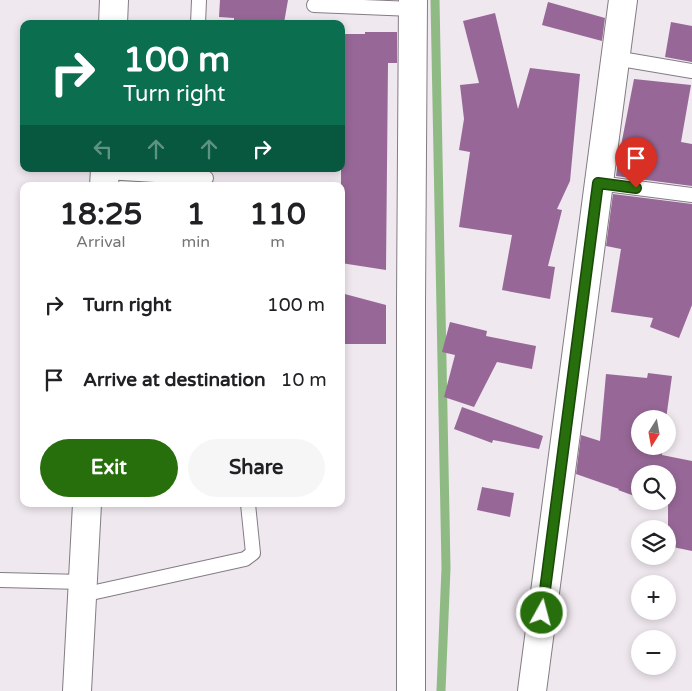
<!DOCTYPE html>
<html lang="en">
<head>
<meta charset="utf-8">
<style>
	body { margin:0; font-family:"Varela Round",sans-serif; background:#f6f6f6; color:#202124; height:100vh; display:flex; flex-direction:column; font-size:19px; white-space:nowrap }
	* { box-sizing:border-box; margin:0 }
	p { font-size:16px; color:#757577 }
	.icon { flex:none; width:28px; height:28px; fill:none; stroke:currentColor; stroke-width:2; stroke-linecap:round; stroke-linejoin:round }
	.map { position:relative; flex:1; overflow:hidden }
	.sheet { position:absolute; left:20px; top:182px; width:325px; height:325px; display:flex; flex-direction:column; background:#fff; border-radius:10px; box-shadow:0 2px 8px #0003 }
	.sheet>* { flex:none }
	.top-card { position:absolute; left:20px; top:20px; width:325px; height:152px; border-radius:10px; box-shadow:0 2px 8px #0003; background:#0b6e4f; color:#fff; overflow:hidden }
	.needle { width:32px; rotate:191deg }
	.controls { position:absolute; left:631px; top:410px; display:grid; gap:10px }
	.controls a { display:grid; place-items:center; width:45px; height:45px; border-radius:50%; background:#fff; box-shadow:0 2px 8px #0003; font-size:25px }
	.pin { position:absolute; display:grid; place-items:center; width:42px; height:42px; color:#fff; margin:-51px -21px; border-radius:50% 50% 50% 0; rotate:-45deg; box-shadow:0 0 5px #0007 }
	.pin .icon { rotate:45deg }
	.me { position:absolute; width:55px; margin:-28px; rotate:7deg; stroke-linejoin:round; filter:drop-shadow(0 0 4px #0008) }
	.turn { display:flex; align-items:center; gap:18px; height:105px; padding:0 20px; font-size:22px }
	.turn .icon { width:65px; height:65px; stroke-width:2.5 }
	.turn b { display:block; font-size:35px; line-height:42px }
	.lanes { display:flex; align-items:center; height:48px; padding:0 20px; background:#0003; justify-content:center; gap:25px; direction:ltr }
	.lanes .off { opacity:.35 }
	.eta { display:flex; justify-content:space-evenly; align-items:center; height:85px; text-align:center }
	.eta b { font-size:30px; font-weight:800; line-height:35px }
	.primary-button { display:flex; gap:10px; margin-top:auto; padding:10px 20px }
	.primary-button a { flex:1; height:58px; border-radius:30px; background:#276e0c; color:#fff; font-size:20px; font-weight:800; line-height:58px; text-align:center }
	.primary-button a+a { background:#f6f6f6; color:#202124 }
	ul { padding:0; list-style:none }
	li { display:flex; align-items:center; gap:15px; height:75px; padding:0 20px }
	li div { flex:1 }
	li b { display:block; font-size:19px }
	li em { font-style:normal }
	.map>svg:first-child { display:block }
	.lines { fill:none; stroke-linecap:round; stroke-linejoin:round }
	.stream { stroke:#8fba84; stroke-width:9 }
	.building { fill:#976897 }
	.lane-casing { stroke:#837d83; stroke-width:16 }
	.street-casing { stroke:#837d83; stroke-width:30 }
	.lane { stroke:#fff; stroke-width:14 }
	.street { stroke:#fff; stroke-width:28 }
	.route-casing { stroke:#194808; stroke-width:12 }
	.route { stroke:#276e0c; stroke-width:9 }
</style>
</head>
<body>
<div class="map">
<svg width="692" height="691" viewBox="0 0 692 691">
	<rect width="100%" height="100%" fill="#efe8ef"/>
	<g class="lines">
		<!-- stream -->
		<path class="stream" d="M 435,0 L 446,568 L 441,691"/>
	</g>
	<!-- building -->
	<path class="building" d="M 220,0 L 288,0 L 284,23 L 273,22 L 272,24 L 234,24 L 234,18 L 219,17 Z
		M 548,2 L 605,18 L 602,41 L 542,25 Z
		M 495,13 L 518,109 L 530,68 L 580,74 L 570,181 L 557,209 L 562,210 L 548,266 L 555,267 L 550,299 L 502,290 L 512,235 L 459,227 L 470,152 L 459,150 L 464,119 L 460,85 L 479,83 L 463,21 Z
		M 671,22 L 692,26 L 692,62 L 665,57 Z
		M 365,32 L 397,32 L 397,63 L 388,63 L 386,270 L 341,263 L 341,34 L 365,34 Z
		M 634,79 L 691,85 L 681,142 L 692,144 L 692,186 L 616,176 L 618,161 Z
		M 613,194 L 692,204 L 692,305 L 679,338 L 650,327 L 653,318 L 611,312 L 621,249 L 606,246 Z
		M 341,293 L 386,305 L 386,344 L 341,344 Z
		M 450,322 L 487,331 L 486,336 L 536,346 L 532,369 L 497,362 L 474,407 L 444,397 L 455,355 L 442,352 Z
		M 648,373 L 672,376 L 666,419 L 640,419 L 640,446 L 663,446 L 662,455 L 692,461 L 692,551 L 668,546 L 668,474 L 640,474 L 640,498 L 618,490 L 619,489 L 576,474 L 581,435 L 600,441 L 606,374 L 647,378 Z
		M 462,407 L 543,436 L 539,449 L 493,440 L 492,443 L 454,429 Z
		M 482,487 L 514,493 L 510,517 L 477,510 Z"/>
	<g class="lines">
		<defs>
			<path id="lane" d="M 314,5 L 413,9
				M 198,24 L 199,0
				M 615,58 L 692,71
				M 105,172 L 206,178
				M 598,183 L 692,195
				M 0,580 L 83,582
				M 82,595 L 245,559 L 253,553 L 248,504"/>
			<path id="street" d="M 113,24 L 114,0
				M 104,186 L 105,169
				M 77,691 L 87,504
				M 411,691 L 411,302 L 413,0
				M 532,691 L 623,0"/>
		</defs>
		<!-- lane casing -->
		<use href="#lane" class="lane-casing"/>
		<!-- street casing -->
		<use href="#street" class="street-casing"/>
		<!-- lane -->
		<use href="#lane" class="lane"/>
		<!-- street -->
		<use href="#street" class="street"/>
	</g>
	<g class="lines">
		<defs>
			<path id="route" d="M 542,613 L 598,183 L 636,188"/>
		</defs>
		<!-- route casing -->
		<use href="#route" class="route-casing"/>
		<!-- route -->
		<use href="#route" class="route"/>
	</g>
</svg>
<div class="controls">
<a><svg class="needle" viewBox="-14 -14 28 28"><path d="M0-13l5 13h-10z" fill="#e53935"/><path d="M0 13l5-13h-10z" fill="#757577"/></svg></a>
<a><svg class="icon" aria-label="search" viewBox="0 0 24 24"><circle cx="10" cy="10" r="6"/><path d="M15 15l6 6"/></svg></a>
<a><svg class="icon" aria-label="layers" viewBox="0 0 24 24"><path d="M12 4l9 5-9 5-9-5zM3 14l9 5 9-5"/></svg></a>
<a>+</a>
<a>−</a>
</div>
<div class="pin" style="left:636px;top:188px;background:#d93025"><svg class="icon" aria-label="arrive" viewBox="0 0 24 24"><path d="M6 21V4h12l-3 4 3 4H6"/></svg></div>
<svg class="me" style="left:542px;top:613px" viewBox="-20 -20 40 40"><circle r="17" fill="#276e0c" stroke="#fff" stroke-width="3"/><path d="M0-11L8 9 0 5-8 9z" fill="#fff"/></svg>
<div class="top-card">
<div class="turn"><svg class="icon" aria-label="right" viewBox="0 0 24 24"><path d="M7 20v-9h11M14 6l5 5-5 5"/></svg><div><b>100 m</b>Turn right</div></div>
<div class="lanes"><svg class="icon off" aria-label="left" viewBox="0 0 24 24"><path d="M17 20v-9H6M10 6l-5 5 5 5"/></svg><svg class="icon off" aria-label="ahead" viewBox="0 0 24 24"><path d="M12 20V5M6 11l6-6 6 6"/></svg><svg class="icon off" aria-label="ahead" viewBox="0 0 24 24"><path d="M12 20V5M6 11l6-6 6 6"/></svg><svg class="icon" aria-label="right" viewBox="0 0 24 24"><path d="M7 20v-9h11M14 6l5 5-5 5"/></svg></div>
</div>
<section class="sheet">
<div class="eta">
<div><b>18:25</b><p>Arrival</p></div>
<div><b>1</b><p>min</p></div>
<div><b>110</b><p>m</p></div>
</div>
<ul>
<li><svg class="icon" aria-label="right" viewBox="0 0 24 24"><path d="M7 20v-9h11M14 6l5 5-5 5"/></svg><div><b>Turn right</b></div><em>100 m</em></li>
<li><svg class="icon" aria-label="arrive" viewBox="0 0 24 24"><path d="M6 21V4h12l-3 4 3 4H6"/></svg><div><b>Arrive at destination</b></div><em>10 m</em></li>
</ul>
<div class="primary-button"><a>Exit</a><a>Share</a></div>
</section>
</div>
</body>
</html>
